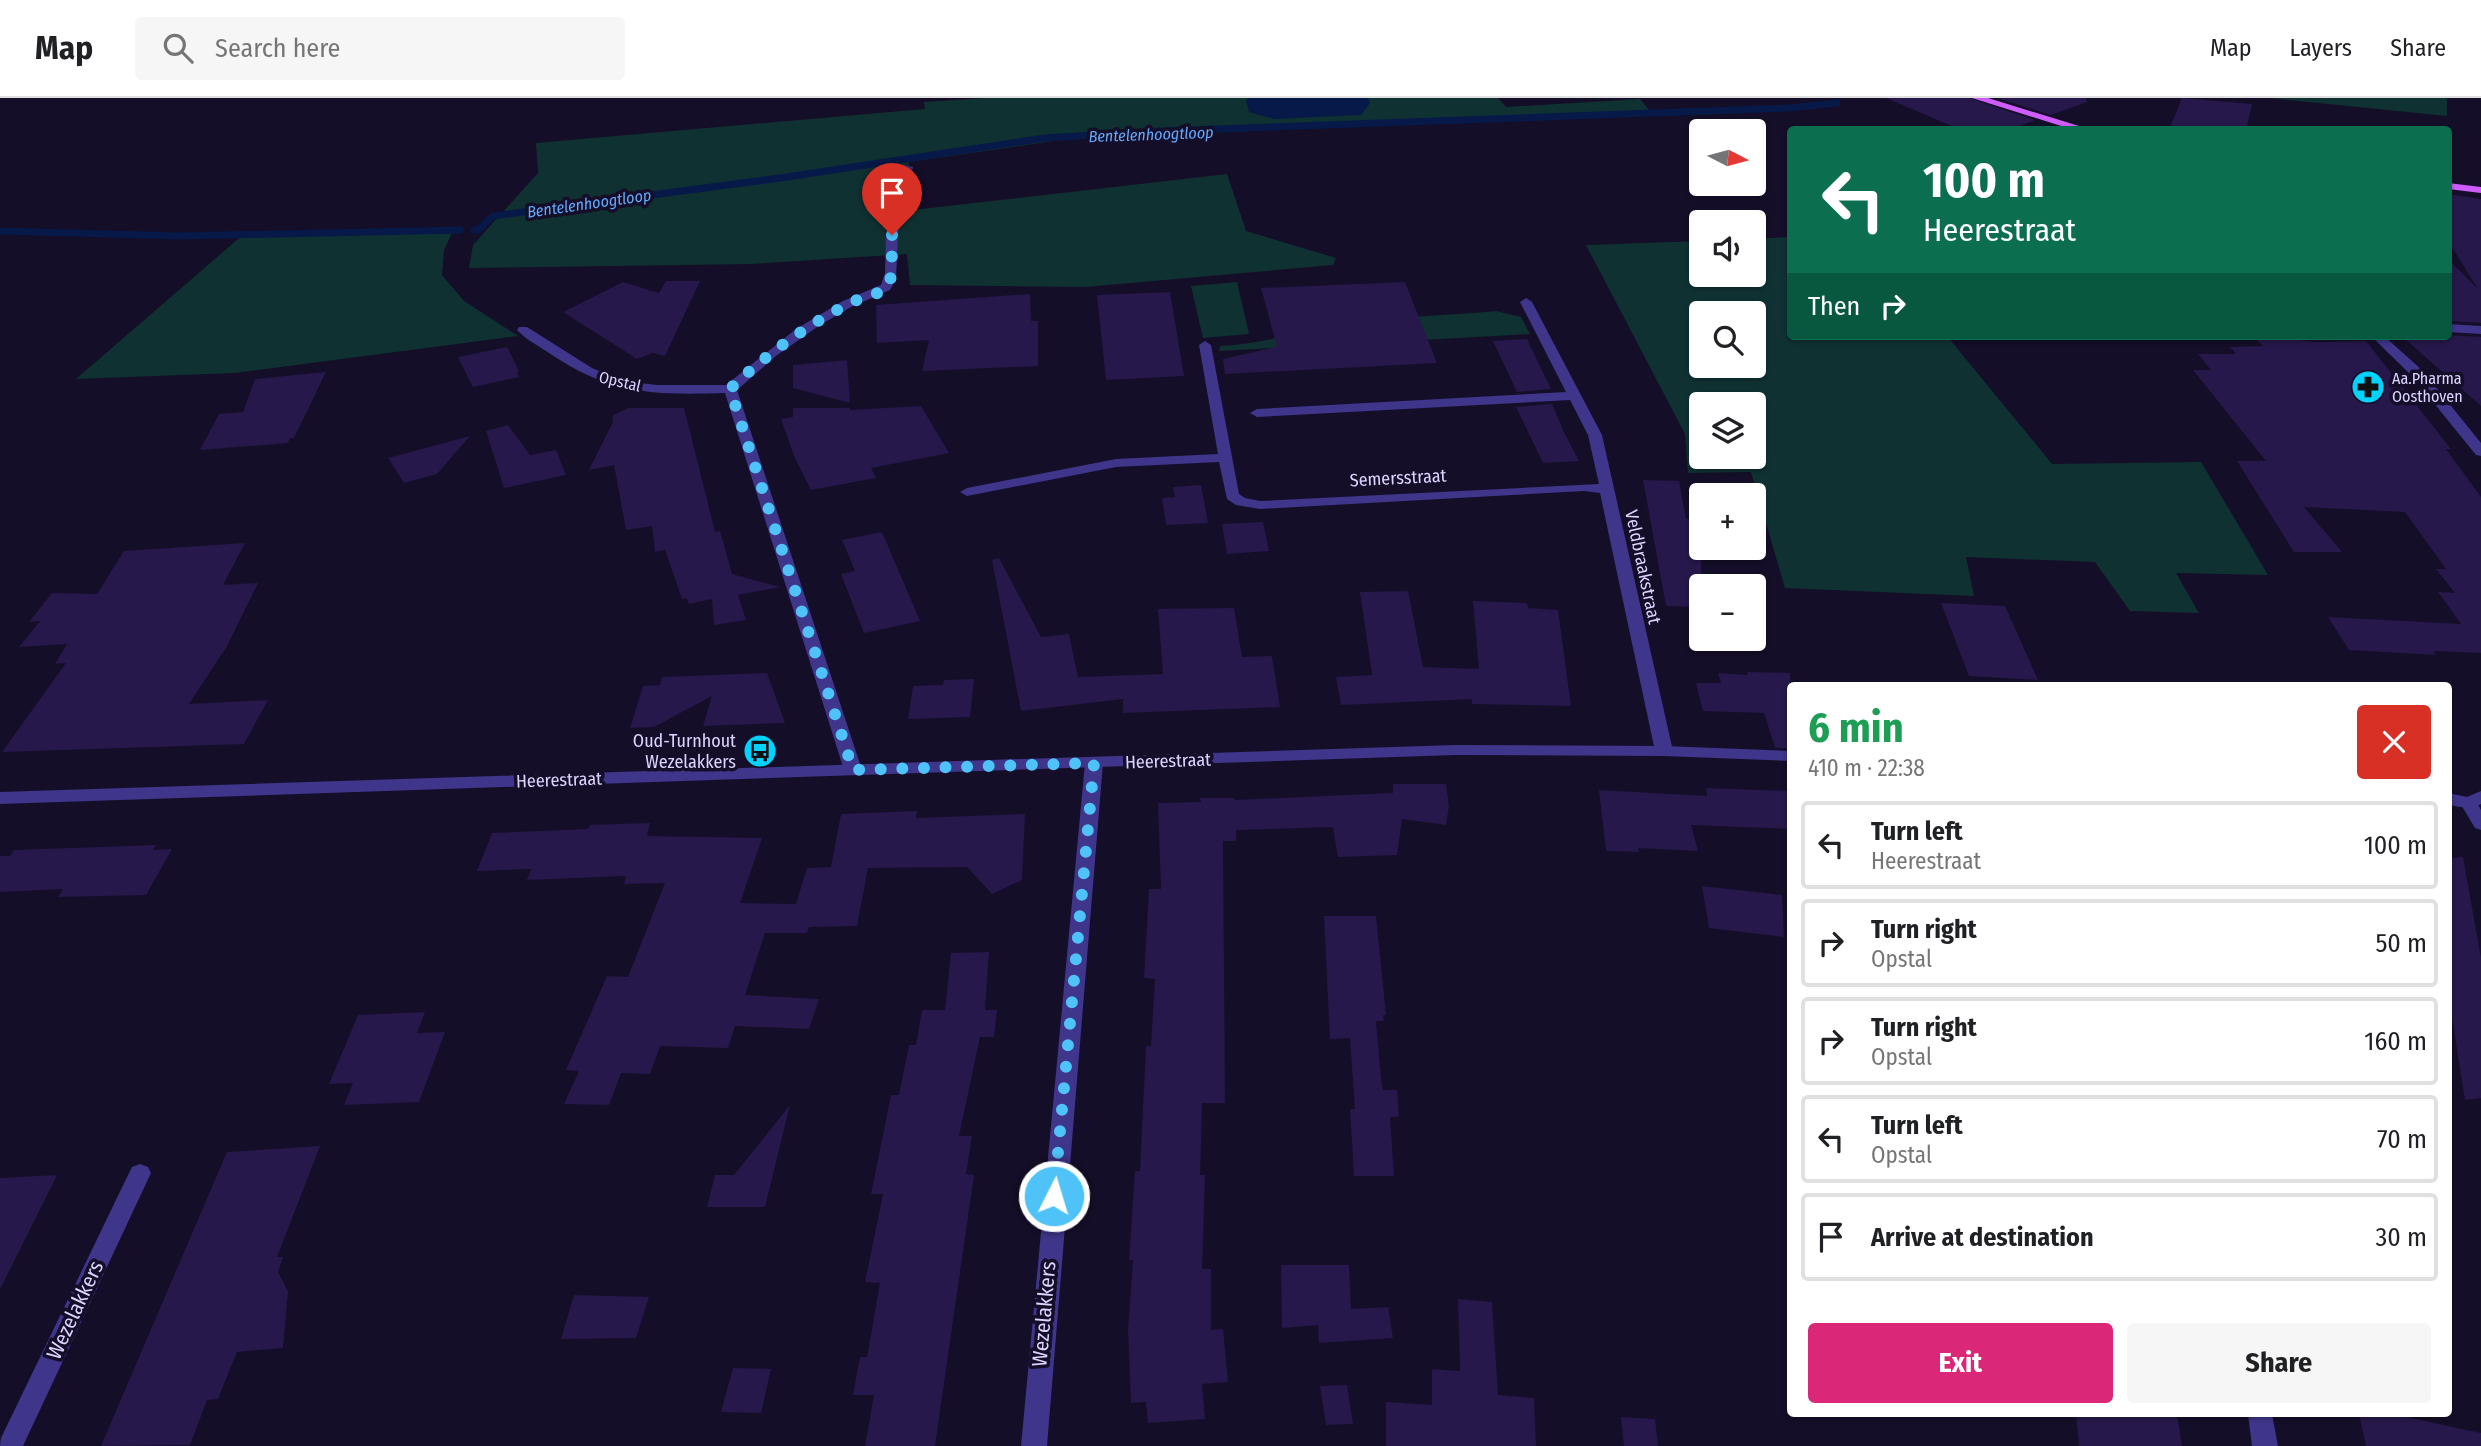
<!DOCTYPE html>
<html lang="en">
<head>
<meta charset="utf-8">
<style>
	body { margin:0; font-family:"Fira Sans Condensed",sans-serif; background:#f6f6f6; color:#202124; height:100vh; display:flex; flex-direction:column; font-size:26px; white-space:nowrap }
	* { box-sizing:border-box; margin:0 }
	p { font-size:23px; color:#757577 }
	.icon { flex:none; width:38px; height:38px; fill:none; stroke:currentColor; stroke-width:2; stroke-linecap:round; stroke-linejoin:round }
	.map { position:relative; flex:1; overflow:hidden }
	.sheet { position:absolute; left:1787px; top:584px; width:665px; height:735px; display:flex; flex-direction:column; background:#fff; border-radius:7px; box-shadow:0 2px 5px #0004 }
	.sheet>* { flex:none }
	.hud { position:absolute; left:1787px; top:28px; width:665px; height:214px; border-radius:7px; box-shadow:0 2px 5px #0004; background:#0b6e4f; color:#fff; overflow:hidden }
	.needle { width:46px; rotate:96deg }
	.tools { position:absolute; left:1689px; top:21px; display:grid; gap:14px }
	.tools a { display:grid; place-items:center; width:77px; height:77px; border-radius:7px; background:#fff; box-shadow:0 2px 5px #0004; font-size:35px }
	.pin { position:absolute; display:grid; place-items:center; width:60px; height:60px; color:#fff; margin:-72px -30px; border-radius:50% 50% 50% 0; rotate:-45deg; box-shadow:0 0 7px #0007 }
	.pin .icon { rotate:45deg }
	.me { position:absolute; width:77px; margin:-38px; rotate:5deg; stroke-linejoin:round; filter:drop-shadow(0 0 5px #0008) }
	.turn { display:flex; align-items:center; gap:24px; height:147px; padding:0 21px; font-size:32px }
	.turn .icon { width:91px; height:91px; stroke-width:2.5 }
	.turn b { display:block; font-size:49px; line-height:60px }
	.then { display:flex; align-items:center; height:66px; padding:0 21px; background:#0003; gap:14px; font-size:26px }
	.round { display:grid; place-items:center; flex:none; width:74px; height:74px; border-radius:7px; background:#f6f6f6 }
	.overview { display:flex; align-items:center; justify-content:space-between; height:119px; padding:0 21px }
	h1 { font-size:42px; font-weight:700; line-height:52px; color:#1e9e55 }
	.cta { display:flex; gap:14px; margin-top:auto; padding:14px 21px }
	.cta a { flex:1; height:80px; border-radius:7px; background:#db2777; color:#fff; font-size:28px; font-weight:700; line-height:80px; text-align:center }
	.cta a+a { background:#f6f6f6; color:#202124 }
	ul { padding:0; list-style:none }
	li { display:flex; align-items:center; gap:21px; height:88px; margin:0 14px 10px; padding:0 7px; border:4px solid #e0e0e0; border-radius:7px }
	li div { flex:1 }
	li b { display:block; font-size:26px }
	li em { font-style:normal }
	header { display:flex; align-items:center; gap:42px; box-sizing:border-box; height:98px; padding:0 35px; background:#fff; border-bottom:2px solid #e0e0e0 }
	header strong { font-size:33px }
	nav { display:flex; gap:38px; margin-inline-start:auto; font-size:24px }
	.search { width:490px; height:63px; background:#f6f6f6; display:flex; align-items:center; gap:18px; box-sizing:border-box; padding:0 24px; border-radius:7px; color:#757577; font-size:26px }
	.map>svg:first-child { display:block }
	.green { fill:#103132; fill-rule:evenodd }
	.water { fill:#061948 }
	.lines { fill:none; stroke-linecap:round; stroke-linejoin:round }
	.stream { stroke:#061948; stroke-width:7 }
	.building { fill:#26184a }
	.minor { fill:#3f358a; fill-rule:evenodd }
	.tertiary { fill:#3f358a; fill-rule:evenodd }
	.primary { fill:#cf5cff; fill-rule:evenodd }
	.route { stroke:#4fc3f7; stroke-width:12; stroke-dasharray:0 21.6 }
	.labels { text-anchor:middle; stroke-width:7; stroke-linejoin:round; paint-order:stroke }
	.far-water-label { font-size:16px; font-style:italic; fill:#63aaff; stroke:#140e28 }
	.far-poi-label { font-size:16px; fill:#ddd5ff; stroke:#140e28; text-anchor:start }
	.far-street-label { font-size:16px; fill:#ddd5ff; stroke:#140e28 }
	.street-label { font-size:18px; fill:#ddd5ff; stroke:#140e28 }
	.poi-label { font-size:18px; fill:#ddd5ff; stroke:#140e28; text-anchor:end }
	.near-street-label { font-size:21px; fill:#ddd5ff; stroke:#140e28 }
</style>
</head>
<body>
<header>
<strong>Map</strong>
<div class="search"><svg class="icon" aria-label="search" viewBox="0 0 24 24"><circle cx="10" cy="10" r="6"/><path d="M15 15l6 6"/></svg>Search here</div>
<nav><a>Map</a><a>Layers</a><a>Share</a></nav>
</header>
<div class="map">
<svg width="2481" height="1348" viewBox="0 0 2481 1348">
	<rect width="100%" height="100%" fill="#140e28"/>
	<!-- green -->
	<path class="green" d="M 987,0 L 1498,0 L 1506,9 L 1640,1 L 1652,15 L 1067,41 L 909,64 L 904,113 L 1227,76 L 1246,133 L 1336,160 L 1333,167 L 1085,189 L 910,187 L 907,156 L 751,166 L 469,170 L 473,147 L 538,75 L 536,45 L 925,11 L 924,4 Z
		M 2270,0 L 2447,0 L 2447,18 Z
		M 454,131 L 444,152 L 442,177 L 464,203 L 518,238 L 234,275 L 76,281 L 245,135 Z
		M 1790,139 L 1790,238 L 1947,238 L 2052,366 L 2201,364 L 2268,477 L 2176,475 L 2199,515 L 2130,513 L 2095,464 L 1966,459 L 1974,498 L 1785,490 L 1751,374 L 1688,375 L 1685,336 L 1586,147 L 1701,143 L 1701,177 L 1754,177 L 1754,141 ZM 1754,215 L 1754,268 L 1701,268 L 1701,215 ZM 1754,306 L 1754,359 L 1701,359 L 1701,306 Z
		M 1237,184 L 1249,236 L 1203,240 L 1191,188 Z
		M 1496,213 L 1521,219 L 1530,236 L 1219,253 L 1220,248 C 1262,246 1301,233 1341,227 C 1393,218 1445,218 1496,213 Z"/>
	<!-- water -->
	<path class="water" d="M 1248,0 L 1368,0 L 1370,5 L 1361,17 L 1274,21 L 1249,14 L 1246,3 Z"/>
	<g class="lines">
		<!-- stream -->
		<path class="stream" d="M 474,132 L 478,132 L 493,118 L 780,80 L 1045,40 L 1161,33 L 1789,10 L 1837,5
			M 0,133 L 179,138 L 460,132"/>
	</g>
	<!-- building -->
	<path class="building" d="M 1886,0 L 1969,0 L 2035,22 L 2009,32 L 1961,32 Z
		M 1997,0 L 2086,0 L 2087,4 L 2051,17 Z
		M 2182,0 L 2252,6 L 2246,32 L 2169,32 Z
		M 2448,96 L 2481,101 L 2481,225 L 2448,223 L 2448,161 L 2478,191 L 2448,143 Z
		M 666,183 L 700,183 L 665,258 L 653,255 L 637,261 L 563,214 L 623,184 L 659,195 Z
		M 1405,184 L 1437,265 L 1225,276 L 1223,261 L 1277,249 L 1261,190 Z
		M 1170,194 L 1184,278 L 1106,282 L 1097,197 Z
		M 1030,196 L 1031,223 L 1038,223 L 1038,268 L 922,273 L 929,242 L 877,245 L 876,207 Z
		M 2448,237 L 2481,239 L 2481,308 L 2406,242 L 2448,241 Z
		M 2253,238 L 2295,238 L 2299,242 L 2317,244 L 2366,243 L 2451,351 L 2446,351 L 2481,399 L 2481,555 L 2433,553 L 2436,557 L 2349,552 L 2328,519 L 2461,526 L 2438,494 L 2455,495 L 2436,471 L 2446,471 L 2405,414 L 2304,409 L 2342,454 L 2294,454 L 2237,363 L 2266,363 L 2193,272 L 2211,272 L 2198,256 L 2236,256 L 2230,249 L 2263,248 Z
		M 1527,241 L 1551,291 L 1517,294 L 1493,243 Z
		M 507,249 L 519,273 L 517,274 L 519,279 L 473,289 L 458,259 Z
		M 847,262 L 850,305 L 793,290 L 793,267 Z
		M 326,274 L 294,340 L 290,340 L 288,345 L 200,352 L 219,316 L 243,314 L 255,281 Z
		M 1552,306 L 1564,334 L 1579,363 L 1543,365 L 1516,309 Z
		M 921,308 L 949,355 L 871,370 L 876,380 L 811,392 L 794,358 L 781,321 L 793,319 L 793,310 L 850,310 L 850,312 Z
		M 629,310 L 684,310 L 715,434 L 720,433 L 732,476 L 780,489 L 738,497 L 746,522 L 714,527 L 712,501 L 689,506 L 687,500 L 682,501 L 665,452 L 655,454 L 652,428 L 626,432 L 614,367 L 589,372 L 613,324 L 613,317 Z
		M 508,327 L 530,357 L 556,352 L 566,377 L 504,390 L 486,333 Z
		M 470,338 L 437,376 L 404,385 L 388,360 Z
		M 1643,382 L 1679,383 L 1686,421 L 1701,421 L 1701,509 L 1666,508 Z
		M 1201,387 L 1208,425 L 1166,427 L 1162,400 L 1175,399 L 1173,389 Z
		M 1263,424 L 1269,453 L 1227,456 L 1222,426 Z
		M 882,434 L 920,523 L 864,535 L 841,476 L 855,473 L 842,442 Z
		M 245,445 L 223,487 L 258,485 L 227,548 L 189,606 L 268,602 L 244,646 L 2,654 L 66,565 L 55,566 L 67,546 L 19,549 L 40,523 L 29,524 L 52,495 L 97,496 L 124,453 Z
		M 999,460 L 1041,539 L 1069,536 L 1078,579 L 1163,576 L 1158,511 L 1234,510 L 1242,559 L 1272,558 L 1280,609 L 1123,615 L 1123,601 L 1021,613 L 992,462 Z
		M 1408,493 L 1423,569 L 1479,571 L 1473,503 L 1527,505 L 1528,510 L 1558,512 L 1571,608 L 1472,606 L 1472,601 L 1341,607 L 1336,579 L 1372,577 L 1360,494 Z
		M 1941,505 L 2005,508 L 2038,582 L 1969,578 Z
		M 1747,574 L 1790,575 L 1790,650 L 1775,650 L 1764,615 L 1703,613 L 1696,585 L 1721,585 L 1718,575 L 1748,577 Z
		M 767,575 L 785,625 L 703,628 L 712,598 L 654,629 L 630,630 L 643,588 L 660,587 L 662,579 Z
		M 974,581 L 970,619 L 908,621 L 913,588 L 943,587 L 944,582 Z
		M 1393,686 L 1446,686 L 1449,708 L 1446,727 L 1402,721 L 1397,757 L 1338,759 L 1333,729 L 1236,732 L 1236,743 L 1223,743 L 1225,1005 L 1202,1005 L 1200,1077 L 1205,1077 L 1202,1171 L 1211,1171 L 1211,1232 L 1223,1231 L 1228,1284 L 1202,1286 L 1205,1321 L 1148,1325 L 1146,1304 L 1131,1305 L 1128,1232 L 1133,1162 L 1129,1162 L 1135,1073 L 1140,1073 L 1146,948 L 1151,948 L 1155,881 L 1144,880 L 1149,791 L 1161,791 L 1158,705 L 1201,704 L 1200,700 L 1234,700 L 1235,702 L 1393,695 Z
		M 1706,690 L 1790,693 L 1790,731 L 1691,727 L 1698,753 L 1638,750 L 1639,754 L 1606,753 L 1599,692 L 1707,698 Z
		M 917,713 L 916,720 L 1025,716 L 1022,782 L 992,796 L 967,769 L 868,770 L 857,828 L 809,829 L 807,835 L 765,835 L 745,897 L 819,901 L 809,931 L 735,928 L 728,950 L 660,948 L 650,976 L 621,975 L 609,1007 L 564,1006 L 579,973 L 566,972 L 607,878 L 628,879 L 665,785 L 624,786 L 626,778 L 527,782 L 531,771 L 477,773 L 492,735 L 588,731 L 590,727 L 650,725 L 647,738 L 762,740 L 740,805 L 796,806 L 807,770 L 831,769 L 841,716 Z
		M 156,747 L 153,752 L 172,751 L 146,797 L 58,799 L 63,791 L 0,794 L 0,758 L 10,758 L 14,752 Z
		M 2463,759 L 2481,860 L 2481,1000 L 2465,1002 L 2448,895 L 2448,760 Z
		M 1702,788 L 1782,797 L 1784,839 L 1709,830 Z
		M 1324,818 L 1376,818 L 1386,917 L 1383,917 L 1384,923 L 1376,923 L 1381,980 L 1383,992 L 1397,992 L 1399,1019 L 1390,1019 L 1394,1078 L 1354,1078 L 1350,1011 L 1355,1011 L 1350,940 L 1330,941 Z
		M 989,854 L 985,912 L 997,912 L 994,939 L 980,939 L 959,1038 L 972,1038 L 966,1076 L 974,1077 L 935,1348 L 865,1348 L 874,1297 L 853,1297 L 860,1259 L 867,1259 L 880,1185 L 865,1184 L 883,1096 L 871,1096 L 891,997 L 899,997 L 909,947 L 916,947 L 922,912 L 945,912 L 951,855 Z
		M 425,914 L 417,935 L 445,934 L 419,1004 L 344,1007 L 353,985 L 329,986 L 358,917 Z
		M 790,1007 L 765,1109 L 707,1109 L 715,1077 L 734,1077 Z
		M 320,1048 L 277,1159 L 283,1159 L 278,1174 L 288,1193 L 283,1250 L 237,1254 L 218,1301 L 207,1302 L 190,1347 L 101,1348 L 227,1054 Z
		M 57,1077 L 0,1191 L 0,1080 Z
		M 1281,1167 L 1349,1167 L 1351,1211 L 1388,1209 L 1393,1240 L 1319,1245 L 1318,1227 L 1282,1230 Z
		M 574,1197 L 649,1199 L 636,1240 L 561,1241 Z
		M 1458,1201 L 1492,1204 L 1498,1297 L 1534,1300 L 1536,1348 L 1386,1348 L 1386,1304 L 1432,1307 L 1432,1271 L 1460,1273 Z
		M 733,1270 L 771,1271 L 761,1315 L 721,1314 Z
		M 1347,1287 L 1353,1326 L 1326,1327 L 1320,1288 Z
		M 2076,1316 L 2177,1316 L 2182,1348 L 2079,1348 Z
		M 2359,1316 L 2392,1316 L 2481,1335 L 2481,1348 L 2366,1348 Z
		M 1621,1319 L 1655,1321 L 1658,1348 L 1624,1348 Z"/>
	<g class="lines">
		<!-- minor -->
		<path class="minor" d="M 904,67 L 913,69 L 898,137 L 896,181 L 890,192 L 851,209 L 820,227 L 776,258 L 737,292 L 862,672 L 853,677 L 844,672 L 725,295 C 655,297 612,297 552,257 C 541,249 526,242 517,232 L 519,229 L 527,229 L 592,270 L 623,283 L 657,287 L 726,287 L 796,231 L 843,203 L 881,187 L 885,175 L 886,137 Z
			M 1526,200 L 1532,204 L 1602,337 L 1673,653 L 1670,657 L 1658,657 L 1655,653 L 1600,395 L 1584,393 L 1260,411 L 1236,407 L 1227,401 L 1219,364 L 1116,369 L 967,398 L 960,394 L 967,390 L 1116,361 L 1218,356 L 1199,247 L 1205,243 L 1211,247 L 1239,396 L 1245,400 L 1260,403 L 1599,386 L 1588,337 L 1570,302 L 1257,319 L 1250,315 L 1257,311 L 1566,294 L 1520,204 Z
			M 2448,226 L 2481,228 L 2481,236 L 2448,234 Z
			M 2371,238 L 2384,238 L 2422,272 L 2481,345 L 2481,358 L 2476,357 L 2412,278 Z
			M 1094,660 L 1103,665 L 1047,1348 L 1021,1348 L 1085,665 Z
			M 2469,699 L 2475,701 L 2481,712 L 2481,732 L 2475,730 L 2460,705 Z
			M 140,1066 L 148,1069 L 151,1075 L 23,1348 L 0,1348 L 1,1340 L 129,1075 L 132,1069 Z
			M 2248,1316 L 2272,1316 L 2278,1348 L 2252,1348 Z"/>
		<!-- tertiary -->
		<path class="tertiary" d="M 1455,647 L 1664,648 L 1790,653 L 1790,663 L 1664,658 L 1455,657 L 0,706 L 0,694 Z
			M 2481,693 L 2481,706 C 2469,712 2461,709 2448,707 L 2448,695 L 2467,699 Z"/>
		<!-- primary -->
		<path class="primary" d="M 1972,0 L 1988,0 L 2092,32 L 2074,32 Z
			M 2448,85 L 2481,89 L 2481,95 L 2448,91 Z"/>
	</g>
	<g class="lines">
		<!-- route -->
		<path class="route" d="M 892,137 C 891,149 894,182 887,189 C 876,199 860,199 848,206 C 805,229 765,257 730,291 L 853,672 L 1094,665 L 1054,1098"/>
	</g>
	<!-- icons -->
	<defs>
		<symbol id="pharmacy-disc" viewBox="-11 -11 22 22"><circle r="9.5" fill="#01d2ff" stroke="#140e28"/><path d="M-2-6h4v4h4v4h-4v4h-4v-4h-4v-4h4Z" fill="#111"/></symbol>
		<symbol id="bus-disc" viewBox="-11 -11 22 22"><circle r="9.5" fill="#01d2ff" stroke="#140e28"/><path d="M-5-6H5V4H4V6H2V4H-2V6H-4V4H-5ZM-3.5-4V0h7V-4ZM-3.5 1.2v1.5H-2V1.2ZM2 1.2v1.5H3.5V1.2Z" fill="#111"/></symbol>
	</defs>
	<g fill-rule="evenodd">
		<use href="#pharmacy-disc" x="2349" y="270" width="38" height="38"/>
		<use href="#bus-disc" x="741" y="634" width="38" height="38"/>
	</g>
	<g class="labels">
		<!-- far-water labels -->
		<g class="far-water-label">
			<text transform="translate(1151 36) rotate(-2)" y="6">Bentelenhoogtloop</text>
			<text transform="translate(589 105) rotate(-8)" y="6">Bentelenhoogtloop</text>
		</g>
		<!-- far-poi labels -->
		<g class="far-poi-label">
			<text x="2392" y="286">Aa.Pharma<tspan x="2392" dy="18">Oosthoven</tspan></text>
		</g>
		<!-- far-street labels -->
		<g class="far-street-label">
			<text transform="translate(620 283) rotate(13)" y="6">Opstal</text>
		</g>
		<!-- street labels -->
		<g class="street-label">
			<text transform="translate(1398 380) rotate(-3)" y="6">Semersstraat</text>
			<text transform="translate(1643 469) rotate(78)" y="6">Veldbraakstraat</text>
			<text transform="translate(1168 663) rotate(-2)" y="6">Heerestraat</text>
			<text transform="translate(559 682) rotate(-2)" y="6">Heerestraat</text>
		</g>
		<!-- poi labels -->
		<g class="poi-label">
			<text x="736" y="649">Oud-Turnhout<tspan x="736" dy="21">Wezelakkers</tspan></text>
		</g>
		<!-- near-street labels -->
		<g class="near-street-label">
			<text transform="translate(75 1212) rotate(-65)" y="7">Wezelakkers</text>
			<text transform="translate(1044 1216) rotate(-85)" y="7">Wezelakkers</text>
		</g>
	</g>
</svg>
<div class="tools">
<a><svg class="needle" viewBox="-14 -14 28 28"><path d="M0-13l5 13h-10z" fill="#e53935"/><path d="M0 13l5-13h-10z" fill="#757577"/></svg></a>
<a><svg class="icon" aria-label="sound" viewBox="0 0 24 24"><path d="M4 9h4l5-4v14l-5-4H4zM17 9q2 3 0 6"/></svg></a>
<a><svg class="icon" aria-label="search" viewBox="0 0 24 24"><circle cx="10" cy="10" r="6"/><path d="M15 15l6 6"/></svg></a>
<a><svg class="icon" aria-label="layers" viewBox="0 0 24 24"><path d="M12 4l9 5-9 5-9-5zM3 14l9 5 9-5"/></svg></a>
<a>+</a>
<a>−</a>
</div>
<div class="pin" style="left:892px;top:137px;background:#d93025"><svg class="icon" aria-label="arrive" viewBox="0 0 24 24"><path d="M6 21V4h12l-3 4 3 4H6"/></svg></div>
<svg class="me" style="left:1054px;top:1098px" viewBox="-20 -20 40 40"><circle r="17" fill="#4fc3f7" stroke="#fff" stroke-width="3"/><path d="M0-11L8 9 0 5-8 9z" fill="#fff"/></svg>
<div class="hud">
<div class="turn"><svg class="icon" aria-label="left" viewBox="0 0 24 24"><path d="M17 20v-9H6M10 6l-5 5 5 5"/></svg><div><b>100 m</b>Heerestraat</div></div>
<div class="then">Then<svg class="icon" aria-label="right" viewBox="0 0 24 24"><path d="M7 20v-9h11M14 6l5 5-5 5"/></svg></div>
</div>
<section class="sheet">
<div class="overview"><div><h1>6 min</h1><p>410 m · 22:38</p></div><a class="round" style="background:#d93025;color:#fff"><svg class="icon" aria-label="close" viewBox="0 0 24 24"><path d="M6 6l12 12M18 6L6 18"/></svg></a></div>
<ul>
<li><svg class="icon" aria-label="left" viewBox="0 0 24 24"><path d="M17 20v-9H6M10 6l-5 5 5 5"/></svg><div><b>Turn left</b><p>Heerestraat</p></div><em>100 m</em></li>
<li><svg class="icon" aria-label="right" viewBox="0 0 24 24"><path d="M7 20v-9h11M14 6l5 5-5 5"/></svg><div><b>Turn right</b><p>Opstal</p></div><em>50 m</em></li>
<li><svg class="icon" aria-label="right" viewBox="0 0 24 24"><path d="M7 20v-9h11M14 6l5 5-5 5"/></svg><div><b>Turn right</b><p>Opstal</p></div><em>160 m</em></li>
<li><svg class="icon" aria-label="left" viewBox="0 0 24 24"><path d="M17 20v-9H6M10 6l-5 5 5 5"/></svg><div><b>Turn left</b><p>Opstal</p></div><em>70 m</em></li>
<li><svg class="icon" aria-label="arrive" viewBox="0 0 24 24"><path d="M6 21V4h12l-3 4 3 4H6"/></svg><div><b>Arrive at destination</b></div><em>30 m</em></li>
</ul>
<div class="cta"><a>Exit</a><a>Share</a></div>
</section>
</div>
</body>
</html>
